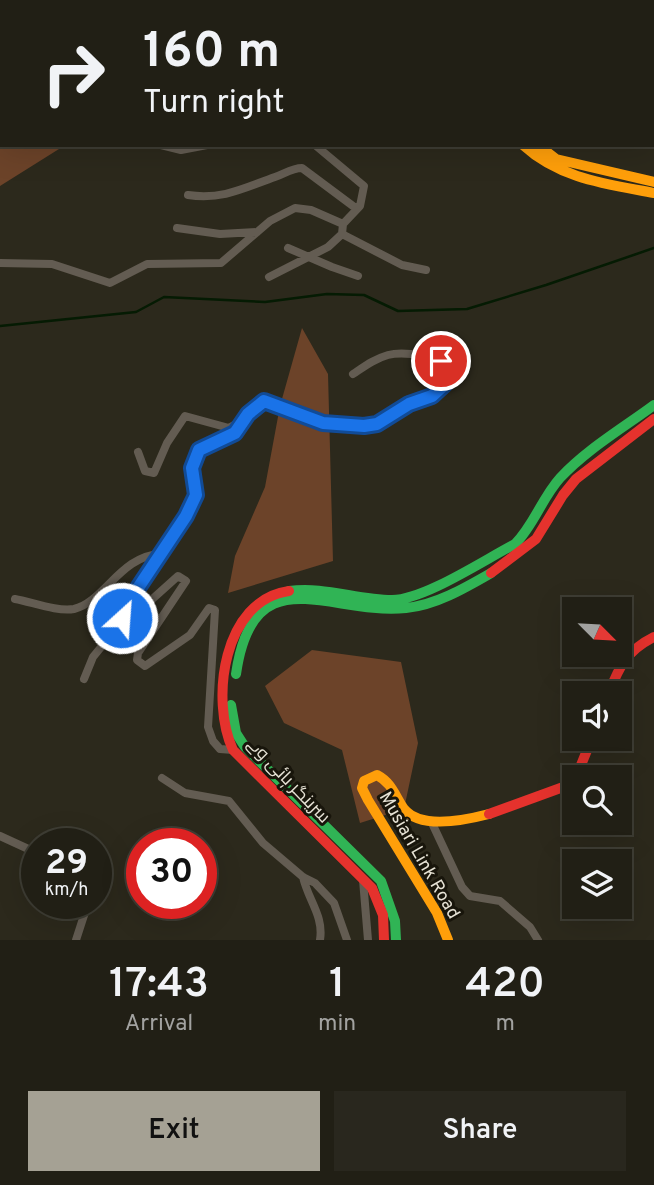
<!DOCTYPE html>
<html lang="en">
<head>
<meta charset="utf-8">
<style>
	body { margin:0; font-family:Overpass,Cairo,sans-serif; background:#29271e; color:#f1f3f6; height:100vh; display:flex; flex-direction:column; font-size:26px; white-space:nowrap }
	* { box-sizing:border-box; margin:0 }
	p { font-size:23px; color:#a2a2a0 }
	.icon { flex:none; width:38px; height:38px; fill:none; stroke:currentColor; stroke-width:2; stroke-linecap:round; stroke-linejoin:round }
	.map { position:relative; height:940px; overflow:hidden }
	.sheet { display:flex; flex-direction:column; background:#211f15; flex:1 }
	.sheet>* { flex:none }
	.guide { position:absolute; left:0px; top:0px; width:654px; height:147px; box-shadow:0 7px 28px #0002,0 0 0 2px #3e3d34; background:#211f15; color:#f1f3f6; overflow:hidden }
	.needle { width:46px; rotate:114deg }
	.buttons { position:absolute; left:562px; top:597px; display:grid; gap:14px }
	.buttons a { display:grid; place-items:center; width:70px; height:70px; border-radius:0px; background:#211f15; box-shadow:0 7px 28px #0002,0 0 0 2px #3e3d34; font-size:35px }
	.speed { position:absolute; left:21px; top:828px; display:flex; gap:14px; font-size:35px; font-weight:700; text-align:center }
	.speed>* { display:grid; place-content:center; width:91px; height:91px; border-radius:50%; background:#211f15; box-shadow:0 7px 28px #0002,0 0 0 2px #3e3d34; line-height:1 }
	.speed small { font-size:18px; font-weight:400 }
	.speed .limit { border:10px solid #d22; background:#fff; color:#111 }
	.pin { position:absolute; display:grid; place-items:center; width:60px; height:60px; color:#fff; margin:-30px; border:4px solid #fff; border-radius:50%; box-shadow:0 2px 7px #0007 }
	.me { position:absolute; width:77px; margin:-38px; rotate:26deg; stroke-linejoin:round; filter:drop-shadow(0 0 5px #0008) }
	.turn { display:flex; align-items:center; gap:24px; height:147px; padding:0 28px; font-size:32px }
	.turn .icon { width:91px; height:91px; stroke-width:2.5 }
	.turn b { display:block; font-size:49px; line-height:60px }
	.eta { display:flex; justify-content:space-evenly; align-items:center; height:119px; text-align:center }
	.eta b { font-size:42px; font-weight:600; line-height:49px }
	.button { display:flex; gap:14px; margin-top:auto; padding:14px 28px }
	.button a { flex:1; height:80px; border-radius:0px; background:#a5a194; color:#111; font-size:28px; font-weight:600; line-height:80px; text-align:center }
	.button a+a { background:#29271e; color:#f1f3f6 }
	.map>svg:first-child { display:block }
	.green { fill:#6c4329 }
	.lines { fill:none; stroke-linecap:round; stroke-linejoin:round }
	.stream { stroke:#051b03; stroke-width:2.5 }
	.street { stroke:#635c52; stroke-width:8 }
	.fast { stroke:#30b455; stroke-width:10 }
	.slow { stroke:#ff9f0a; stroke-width:10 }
	.jam { stroke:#e5322d; stroke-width:10 }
	.route-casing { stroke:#114b97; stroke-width:18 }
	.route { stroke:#1a73e8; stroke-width:12 }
	.labels { text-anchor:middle; stroke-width:6; stroke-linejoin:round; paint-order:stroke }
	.street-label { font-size:18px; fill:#e6e2d5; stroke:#18150b }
</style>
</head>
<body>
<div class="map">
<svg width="654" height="940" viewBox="0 0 654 940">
	<rect width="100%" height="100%" fill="#2c291c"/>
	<!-- green -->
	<path class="green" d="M 0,120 L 2,145 L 52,145 L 59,149 L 0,186 Z
		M 302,328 L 328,374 L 333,561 L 228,593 L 235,556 L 265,487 L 280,406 Z
		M 312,650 L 401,662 L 418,743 L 404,809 L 360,823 L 342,750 L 284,723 L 265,686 Z"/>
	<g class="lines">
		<!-- stream -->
		<path class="stream" d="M 0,326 L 136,312 L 164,297 L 265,302 L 327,294 L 364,295 L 398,311 L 467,309 L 546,285 L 654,248"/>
		<!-- street -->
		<path class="street" d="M 95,0 L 106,2
			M 229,0 L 230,2
			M 384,0 L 386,2
			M 490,0 L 493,2
			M 124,2 L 140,2
			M 161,145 L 181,150 L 207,145
			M 188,195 C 223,200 244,188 275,177 C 284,174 292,168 302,168 L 357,209
			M 177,228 L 220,234 L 257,232
			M 342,234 L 402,265 L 426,270
			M 288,248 L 332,267 L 358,276
			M 0,263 L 52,264 L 110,283 L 147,264 L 221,263 L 270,221 L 295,208 L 311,210 L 343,224 L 360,206 L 364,186 L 315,145
			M 269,277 L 328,247 L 342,234 L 343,224
			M 138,452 L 145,471 L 154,473 L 167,443 L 185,416 L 229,428 L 241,421
			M 15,599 C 32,602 57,612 74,609 C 104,602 121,555 161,554
			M 84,679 L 93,657 L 124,619
			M 233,750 L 220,749 L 213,741 L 208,727 L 215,610 L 209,608 L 190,635 L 145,666 L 137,660 L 138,653 L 186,581 L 178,576 L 129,620 L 122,617 C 139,574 178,542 195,498 C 200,483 186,466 198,452 C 207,441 225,441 236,433 C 245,425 250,412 259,403 C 273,397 307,419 324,423 C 340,427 362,429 377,424 C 386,421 392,413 399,409 C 420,397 447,397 452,369 C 443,356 403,351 388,355 C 374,359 365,366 353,374
			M 162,778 L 185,793 L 229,801 L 263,843 L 303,877 L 315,883 L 334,903 L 347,940
			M 431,821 L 462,887 L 470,896 L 500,901 L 530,927 L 538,940
			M 0,836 L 37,853
			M 303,877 C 308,900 324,916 320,940
			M 363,880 L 368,940
			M 76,940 L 88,903"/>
		<!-- fast -->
		<path class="fast" d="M 303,0 L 305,2
			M 289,591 C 324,586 357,600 392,600 C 424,600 484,560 515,544 C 534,525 542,498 560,478 C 587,449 623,428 654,405
			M 236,674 C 253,554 330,616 406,608 C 436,605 465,588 491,573
			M 231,705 L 236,733 L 245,747 L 381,881 L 395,921 L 396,940"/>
		<!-- slow -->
		<path class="slow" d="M 523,145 C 560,179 607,184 654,193
			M 538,145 L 556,159 L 654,182
			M 448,940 L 437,913 L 368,800 L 362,788 L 364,781 L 377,775 C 392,783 395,796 404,809 C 421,830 466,820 489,814"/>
		<!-- jam -->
		<path class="jam" d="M 274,0 L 280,2
			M 491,573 L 536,539 L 563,495 L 576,479 L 654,419
			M 289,591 C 223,600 210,700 233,750 L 372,888 L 383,915 L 384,940
			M 609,693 C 619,666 628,650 654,637
			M 489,814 L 566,786 L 579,770 L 592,738"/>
	</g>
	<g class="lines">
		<defs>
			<path id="route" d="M 122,618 L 134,594 L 186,516 L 196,495 L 192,468 L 199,450 L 235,433 L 248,414 L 264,401 L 323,423 L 364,426 L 377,424 L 409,404 L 432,396 L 446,383 L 452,369 L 441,361"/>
		</defs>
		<!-- route casing -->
		<use href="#route" class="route-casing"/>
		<!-- route -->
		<use href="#route" class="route"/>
	</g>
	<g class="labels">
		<!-- street labels -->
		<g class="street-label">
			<text transform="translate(289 780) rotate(46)" y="6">سرینگر ہائی وے</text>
			<text transform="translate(420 855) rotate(60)" y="6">Musiari Link Road</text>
		</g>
	</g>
</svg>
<div class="buttons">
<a><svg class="needle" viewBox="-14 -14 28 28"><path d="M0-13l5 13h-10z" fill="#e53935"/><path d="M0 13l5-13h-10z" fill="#a2a2a0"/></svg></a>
<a><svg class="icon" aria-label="sound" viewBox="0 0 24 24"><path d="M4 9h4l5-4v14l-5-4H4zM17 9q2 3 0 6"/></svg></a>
<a><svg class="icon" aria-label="search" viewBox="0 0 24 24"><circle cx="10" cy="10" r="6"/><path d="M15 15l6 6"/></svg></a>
<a><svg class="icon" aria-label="layers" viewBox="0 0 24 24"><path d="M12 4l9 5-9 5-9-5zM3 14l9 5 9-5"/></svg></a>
</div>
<div class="speed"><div>29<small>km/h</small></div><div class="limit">30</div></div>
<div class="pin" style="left:441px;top:361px;background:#d93025"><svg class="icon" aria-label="arrive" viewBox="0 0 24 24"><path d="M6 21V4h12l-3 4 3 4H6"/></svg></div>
<svg class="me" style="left:122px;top:618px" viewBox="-20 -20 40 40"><circle r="17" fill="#1a73e8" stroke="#fff" stroke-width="3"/><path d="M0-11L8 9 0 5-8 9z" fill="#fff"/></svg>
<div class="guide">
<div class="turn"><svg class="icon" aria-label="right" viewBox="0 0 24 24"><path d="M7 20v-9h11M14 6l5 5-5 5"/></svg><div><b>160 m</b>Turn right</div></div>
</div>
</div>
<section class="sheet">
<div class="eta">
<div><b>17:43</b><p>Arrival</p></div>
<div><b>1</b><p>min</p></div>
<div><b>420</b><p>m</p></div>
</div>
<div class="button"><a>Exit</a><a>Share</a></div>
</section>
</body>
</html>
